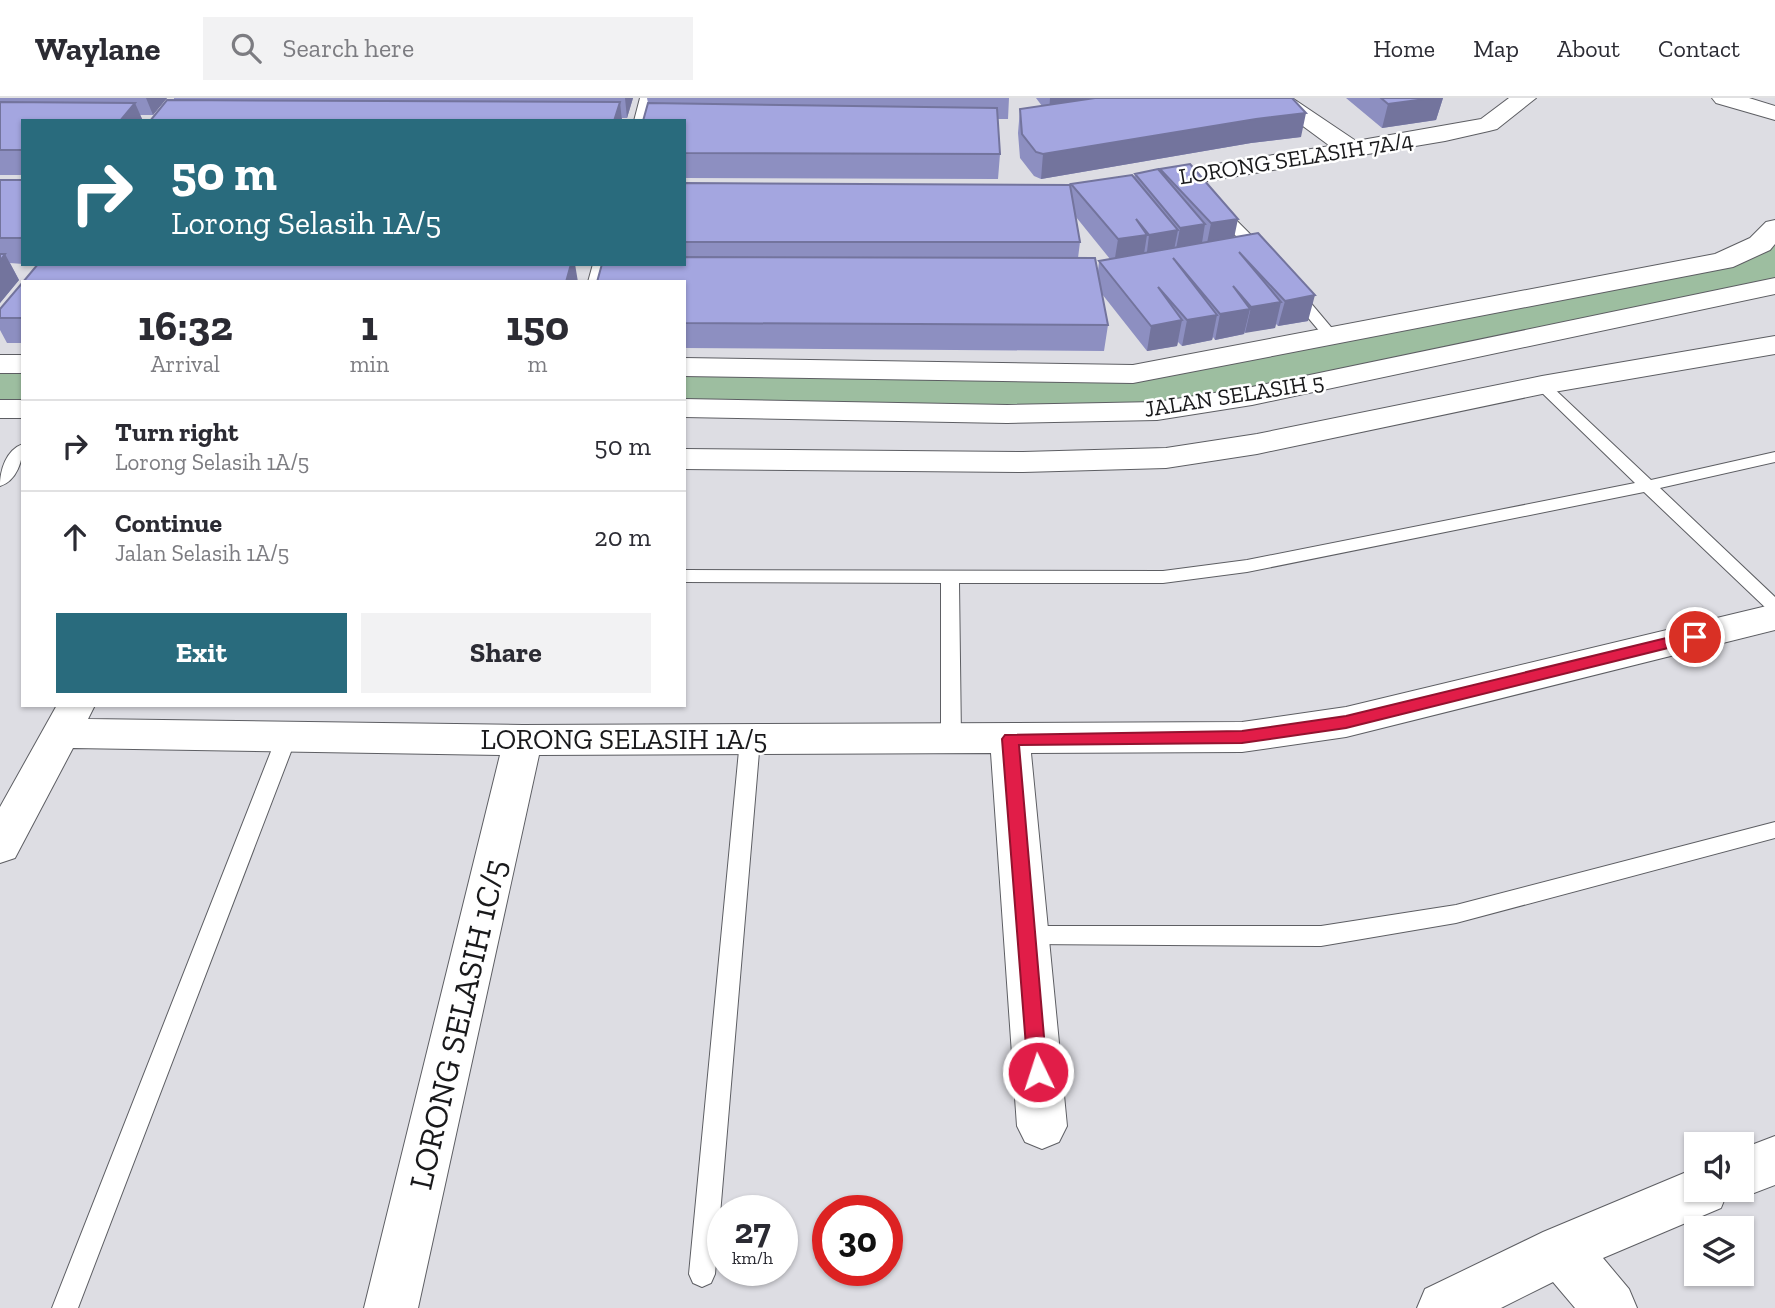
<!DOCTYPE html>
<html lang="en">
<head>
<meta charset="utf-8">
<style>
	body { margin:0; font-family:"Zilla Slab",serif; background:#f2f2f3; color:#2b2b33; height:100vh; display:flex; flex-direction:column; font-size:26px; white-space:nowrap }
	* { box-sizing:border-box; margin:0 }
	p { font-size:23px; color:#7c7c81 }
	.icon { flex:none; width:38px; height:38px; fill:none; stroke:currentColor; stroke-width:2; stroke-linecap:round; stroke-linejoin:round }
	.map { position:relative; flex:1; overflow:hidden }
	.drawer { position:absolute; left:21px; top:182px; width:665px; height:427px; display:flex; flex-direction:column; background:#fff; border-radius:0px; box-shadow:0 2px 5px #0004 }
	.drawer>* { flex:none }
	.banner { position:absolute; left:21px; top:21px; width:665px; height:147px; border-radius:0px; box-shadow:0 2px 5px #0004; background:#296b7d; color:#fff; overflow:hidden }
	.controls { position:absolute; left:1684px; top:1034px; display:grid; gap:14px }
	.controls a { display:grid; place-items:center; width:70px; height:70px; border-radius:0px; background:#fff; box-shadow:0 2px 5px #0004; font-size:35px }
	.speed { position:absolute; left:707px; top:1097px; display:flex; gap:14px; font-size:35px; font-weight:700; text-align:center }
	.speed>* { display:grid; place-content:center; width:91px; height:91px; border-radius:50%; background:#fff; box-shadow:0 2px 5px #0004; line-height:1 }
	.speed small { font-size:18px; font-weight:400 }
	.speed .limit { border:10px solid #d22; background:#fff; color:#111 }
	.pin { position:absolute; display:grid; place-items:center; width:60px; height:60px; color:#fff; margin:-30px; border:4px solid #fff; border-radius:50%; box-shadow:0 2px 7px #0007 }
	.me { position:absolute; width:77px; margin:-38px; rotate:356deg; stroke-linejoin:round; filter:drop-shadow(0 0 5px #0008) }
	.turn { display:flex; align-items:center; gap:24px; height:147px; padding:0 35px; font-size:32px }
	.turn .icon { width:91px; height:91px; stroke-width:2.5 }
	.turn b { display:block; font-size:49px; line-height:60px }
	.eta { display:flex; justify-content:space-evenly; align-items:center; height:119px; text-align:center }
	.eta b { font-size:42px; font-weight:700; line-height:49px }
	.action { display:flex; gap:14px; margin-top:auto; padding:14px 35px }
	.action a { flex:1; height:80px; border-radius:0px; background:#296b7d; color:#fff; font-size:28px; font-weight:700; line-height:80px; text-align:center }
	.action a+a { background:#f2f2f3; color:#2b2b33 }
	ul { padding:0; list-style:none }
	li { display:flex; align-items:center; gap:21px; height:91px; padding:0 35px; border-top:2px solid #e1e1e2 }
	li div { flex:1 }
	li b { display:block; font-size:26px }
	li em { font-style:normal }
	header { display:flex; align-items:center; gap:42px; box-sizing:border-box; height:98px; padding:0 35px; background:#fff; border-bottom:2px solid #e1e1e2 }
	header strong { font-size:33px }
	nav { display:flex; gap:38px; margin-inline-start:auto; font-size:24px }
	.search { width:490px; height:63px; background:#f2f2f3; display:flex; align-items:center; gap:18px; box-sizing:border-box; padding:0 24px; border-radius:0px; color:#7c7c81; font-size:26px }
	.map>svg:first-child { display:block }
	.green { fill:#9dbea0 }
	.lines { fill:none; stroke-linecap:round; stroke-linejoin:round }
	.service-casing { stroke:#5d5e63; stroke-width:2 }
	.minor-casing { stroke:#5d5e63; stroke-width:2 }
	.tertiary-casing { stroke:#5d5e63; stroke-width:2 }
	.service { fill:#fff; fill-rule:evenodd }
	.minor { fill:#fff; fill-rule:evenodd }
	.tertiary { fill:#fff; fill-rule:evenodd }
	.wall { fill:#8d8fc1; fill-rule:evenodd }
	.shaded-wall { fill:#73749d }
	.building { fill:#a4a6e0; stroke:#73749d; stroke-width:2 }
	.route { fill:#e11d48; stroke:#92132f; stroke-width:2 }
	.labels { text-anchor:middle; stroke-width:5; stroke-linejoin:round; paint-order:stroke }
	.far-street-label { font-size:23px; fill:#19191b; stroke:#fff }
	.street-label { font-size:28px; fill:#19191b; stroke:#fff }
	.near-street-label { font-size:33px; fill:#19191b; stroke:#fff }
</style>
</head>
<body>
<header>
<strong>Waylane</strong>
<div class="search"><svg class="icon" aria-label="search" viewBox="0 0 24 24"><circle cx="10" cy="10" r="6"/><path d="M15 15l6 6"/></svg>Search here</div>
<nav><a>Home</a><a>Map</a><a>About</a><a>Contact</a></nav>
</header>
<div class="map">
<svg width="1775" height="1210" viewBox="0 0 1775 1210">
	<rect width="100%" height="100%" fill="#dddde3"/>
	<!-- green -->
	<path class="green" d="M 1775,130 L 1775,188 L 1157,313 L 684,310 L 684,269 L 1133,276 L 1723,163 Z
		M 0,266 L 23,266 L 23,311 L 0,311 Z"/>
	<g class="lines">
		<defs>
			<path id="service" d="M 640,0 L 652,0 L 646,23 L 634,23 Z
				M 1218,108 L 1223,109 L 1266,152 L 1266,158 L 1256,158 L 1213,115 L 1211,112 Z
				M 593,166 L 607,166 L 602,184 L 588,184 Z
				M 1294,190 L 1299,191 L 1336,235 L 1338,238 L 1336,241 L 1326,241 L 1289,197 L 1289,191 Z
				M 1542,282 L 1547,284 L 1651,382 L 1775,354 L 1775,364 L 1660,390 L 1775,499 L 1775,515 L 1769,513 L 1644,394 L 1247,474 L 1163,485 L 959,485 L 961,641 L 958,646 L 951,648 L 944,646 L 941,641 L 941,485 L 684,484 L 684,472 L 1163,473 L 1247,462 L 1635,385 L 1537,290 L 1534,287 L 1537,284 Z
				M 23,346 C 23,362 17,383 0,388 C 0,372 6,352 23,346 Z
				M 287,631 L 294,633 L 297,638 L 78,1210 L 52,1210 L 277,638 L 280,633 Z
				M 750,634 L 757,637 L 760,642 L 715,1176 L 711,1185 L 702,1189 L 693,1185 L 689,1176 L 740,642 L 743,637 Z
				M 1775,724 L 1775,740 L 1456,825 L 1321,848 L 1027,846 L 1019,844 L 1016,837 L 1019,830 L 1027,828 L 1321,828 L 1456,807 Z"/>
			<path id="minor" d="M 1265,0 L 1292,0 L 1356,43 L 1481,21 L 1509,0 L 1536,0 L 1497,31 L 1489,33 L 1445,43 L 1148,93 L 1139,90 L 1135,85 L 1139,80 L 1148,77 L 1330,48 Z
				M 1712,0 L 1749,0 L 1775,8 L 1775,22 L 1716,5 Z
				M 1775,122 L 1775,146 L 1770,152 L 1733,169 L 1133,285 L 684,278 L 684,260 L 1133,267 L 1715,156 L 1750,140 L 1766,124 Z
				M 1775,238 L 1775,256 L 1542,296 L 1257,356 L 1166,370 L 1023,374 L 684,371 L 684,351 L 1023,354 L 1166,350 L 1257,336 L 1542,278 Z
				M 0,257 L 23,257 L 23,275 L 0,275 Z
				M 1775,506 L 1775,532 L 1346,639 L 1242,654 L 1031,655 L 1067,1028 L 1059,1044 L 1042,1051 L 1025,1044 L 1017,1028 L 991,655 L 539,657 L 418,1210 L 364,1210 L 500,657 L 73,650 L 15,760 L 0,765 L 0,709 L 57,607 L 95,607 L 88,621 L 523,627 L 1242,624 L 1346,609 Z
				M 1775,1038 L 1775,1087 L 1741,1100 L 1727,1095 L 1721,1110 L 1603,1160 L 1629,1191 L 1637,1210 L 1575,1210 L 1553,1184 L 1501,1210 L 1417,1210 L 1425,1191 L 1543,1134 L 1696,1070 L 1696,1092 L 1741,1092 L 1741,1051 Z"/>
			<path id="tertiary" d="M 1775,180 L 1775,196 L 1252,307 L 1157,322 L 1007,325 L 684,319 L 684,301 L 1007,307 L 1157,304 L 1252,289 Z
				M 0,302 L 23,302 L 23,320 L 0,320 Z"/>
		</defs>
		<!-- service casing -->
		<use href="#service" class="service-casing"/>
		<!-- minor casing -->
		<use href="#minor" class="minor-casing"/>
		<!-- tertiary casing -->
		<use href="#tertiary" class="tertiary-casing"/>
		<!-- service -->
		<use href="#service" class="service"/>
		<!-- minor -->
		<use href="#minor" class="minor"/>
		<!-- tertiary -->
		<use href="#tertiary" class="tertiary"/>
	</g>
	<!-- wall -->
	<path class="wall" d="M 0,0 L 167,0 L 153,17 L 140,17 L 143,23 L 23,23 L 23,77 L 0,77 Z
		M 174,0 L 633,0 L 627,20 L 622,20 L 622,23 L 150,23 L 174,2 Z
		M 647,0 L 1009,0 L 1008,21 L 998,21 L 1000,56 L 998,81 L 684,80 L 684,23 L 648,5 Z
		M 1036,0 L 1292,0 L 1301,39 L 1251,45 L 1041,81 L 1034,78 L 1020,60 L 1018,35 L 1020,11 L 1042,8 Z
		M 1346,0 L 1443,0 L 1436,22 L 1382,30 Z
		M 1160,71 L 1234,139 L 1308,223 L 1278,228 L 1276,226 L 1275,230 L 1245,234 L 1244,236 L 1215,242 L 1213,239 L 1212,242 L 1182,248 L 1178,244 L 1177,248 L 1147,253 L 1102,196 L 1108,227 L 1104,253 L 684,250 L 684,85 L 1070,90 L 1071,86 L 1134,80 L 1135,76 L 1159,73 ZM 1076,119 L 1110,161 L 1099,163 L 1098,173 L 1078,160 L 1080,144 Z
		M 0,82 L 23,82 L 23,166 L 10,165 L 19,182 L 0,205 Z
		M 23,184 L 23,245 L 7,245 L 0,232 L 0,211 Z"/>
	<!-- shaded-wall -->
	<path class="shaded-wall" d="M 146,0 L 167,0 L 153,17 Z
		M 625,0 L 633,0 L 627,20 Z
		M 1050,0 L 1160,0 L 1049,16 Z
		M 1433,0 L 1443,0 L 1436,22 L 1382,30 L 1388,6 Z
		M 620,4 L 622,23 L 614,23 Z
		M 135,5 L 143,23 L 120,23 Z
		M 1306,15 L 1301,39 L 1251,45 L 1041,81 L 1043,56 L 1256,21 Z
		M 1238,121 L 1233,145 L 1206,150 L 1211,125 Z
		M 1205,126 L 1201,151 L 1175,156 L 1180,130 Z
		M 1178,132 L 1173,157 L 1146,162 L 1149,137 Z
		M 1147,137 L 1143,162 L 1114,166 L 1118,141 Z
		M 5,156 L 19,182 L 0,205 L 0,163 Z
		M 571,166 L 575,166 L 578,184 L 566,184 Z
		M 1315,197 L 1308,223 L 1278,228 L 1285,203 Z
		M 1281,204 L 1275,230 L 1245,235 L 1251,209 Z
		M 1250,211 L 1244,236 L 1215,242 L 1220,216 Z
		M 1217,217 L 1212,242 L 1182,248 L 1187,222 Z
		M 1182,222 L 1177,248 L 1147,253 L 1151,228 Z"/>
	<!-- building -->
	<path class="building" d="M 1095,0 L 1292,0 L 1306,15 L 1256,21 L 1043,56 L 1036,54 L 1022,36 L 1020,11 Z
		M 1381,0 L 1433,0 L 1388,6 Z
		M 167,2 L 620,4 L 614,23 L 150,23 Z
		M 0,4 L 135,5 L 120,23 L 23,23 L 23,52 L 0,52 Z
		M 648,5 L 997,10 L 1000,56 L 684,55 L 684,23 L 643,23 Z
		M 1190,66 L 1238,121 L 1211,125 L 1160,71 Z
		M 1158,71 L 1205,126 L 1180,130 L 1135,76 Z
		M 1132,77 L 1178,132 L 1149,137 L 1136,121 L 1147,137 L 1118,141 L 1071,86 Z
		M 0,82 L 23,82 L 23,139 L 21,140 L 0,140 Z
		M 684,85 L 1070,87 L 1080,144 L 684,144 Z
		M 1258,135 L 1315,197 L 1285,203 L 1239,154 L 1281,204 L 1251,209 L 1233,188 L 1250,211 L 1220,216 L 1173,160 L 1217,217 L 1187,222 L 1158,189 L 1182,222 L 1151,228 L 1099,163 Z
		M 0,156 L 5,156 L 0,163 Z
		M 684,159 L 1095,160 L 1108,227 L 684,225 L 684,184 L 597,184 L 602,166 L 684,166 Z
		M 38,166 L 571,166 L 566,184 L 23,184 Z
		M 23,184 L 23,220 L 0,220 L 0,211 Z"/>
	<!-- route -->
	<path class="route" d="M 1695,533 L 1700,535 L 1702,539 L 1700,542 L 1346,630 L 1242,645 L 1019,647 L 1047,974 L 1045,980 L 1038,983 L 1031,980 L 1028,974 L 1002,641 L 1005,637 L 1242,633 L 1346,618 Z"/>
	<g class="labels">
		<!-- far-street labels -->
		<g class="far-street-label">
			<text transform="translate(1296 60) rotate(-9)" y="8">LORONG SELASIH 7A/4</text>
			<text transform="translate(1234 297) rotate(-9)" y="8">JALAN SELASIH 5</text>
		</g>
		<!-- street labels -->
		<g class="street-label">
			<text x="624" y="651">LORONG SELASIH 1A/5</text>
		</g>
		<!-- near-street labels -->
		<g class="near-street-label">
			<text transform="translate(457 926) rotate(-77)" y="12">LORONG SELASIH 1C/5</text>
		</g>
	</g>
</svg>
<div class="controls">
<a><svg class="icon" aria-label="sound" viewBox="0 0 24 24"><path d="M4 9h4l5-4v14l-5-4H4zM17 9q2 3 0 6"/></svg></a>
<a><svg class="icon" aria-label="layers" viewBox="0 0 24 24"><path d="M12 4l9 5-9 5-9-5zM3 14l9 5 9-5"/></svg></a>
</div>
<div class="speed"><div>27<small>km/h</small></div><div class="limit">30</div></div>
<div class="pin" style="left:1695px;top:539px;background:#d93025"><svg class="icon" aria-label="arrive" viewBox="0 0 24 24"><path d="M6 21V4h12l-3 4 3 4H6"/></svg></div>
<svg class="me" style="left:1038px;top:974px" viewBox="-20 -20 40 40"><circle r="17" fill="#e11d48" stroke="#fff" stroke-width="3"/><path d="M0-11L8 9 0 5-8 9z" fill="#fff"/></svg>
<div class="banner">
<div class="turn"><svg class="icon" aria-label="right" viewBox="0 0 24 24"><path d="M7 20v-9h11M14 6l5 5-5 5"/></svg><div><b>50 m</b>Lorong Selasih 1A/5</div></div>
</div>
<section class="drawer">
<div class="eta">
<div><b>16:32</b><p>Arrival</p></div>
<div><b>1</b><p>min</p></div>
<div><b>150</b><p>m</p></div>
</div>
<ul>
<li><svg class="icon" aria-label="right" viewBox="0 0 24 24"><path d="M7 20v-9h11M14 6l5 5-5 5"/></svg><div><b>Turn right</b><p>Lorong Selasih 1A/5</p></div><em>50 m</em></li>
<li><svg class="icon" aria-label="ahead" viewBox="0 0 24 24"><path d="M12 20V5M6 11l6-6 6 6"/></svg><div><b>Continue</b><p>Jalan Selasih 1A/5</p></div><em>20 m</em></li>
</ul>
<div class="action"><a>Exit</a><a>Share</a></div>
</section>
</div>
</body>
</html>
